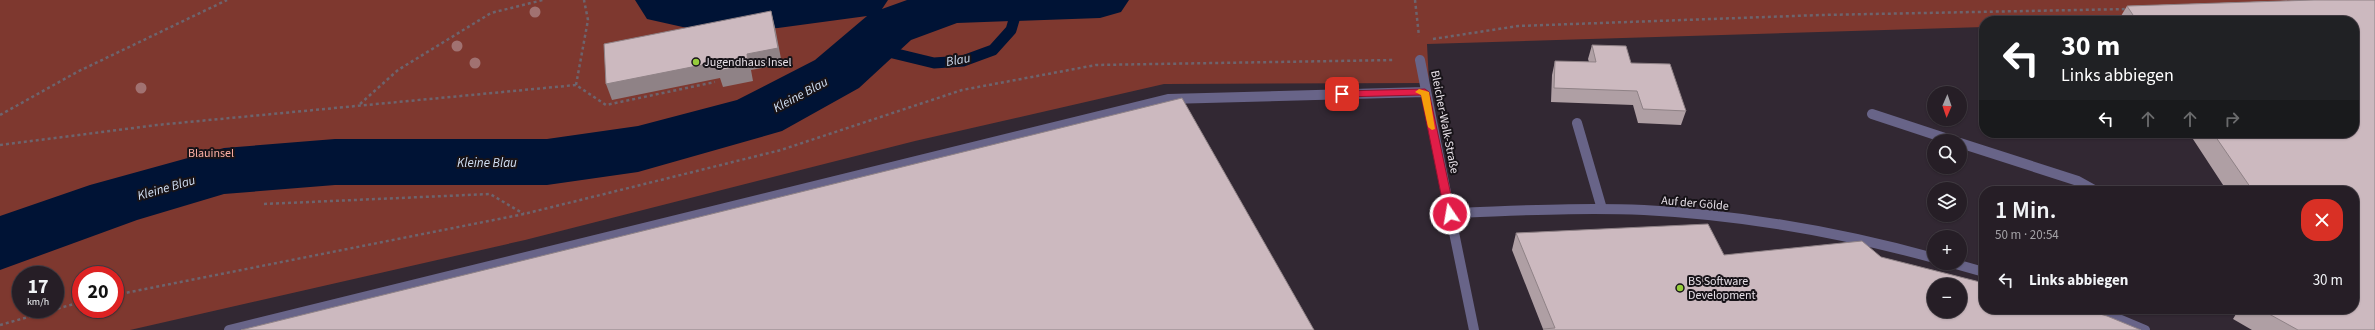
<!DOCTYPE html>
<html lang="de">
<head>
<meta charset="utf-8">
<style>
	body { margin:0; font-family:"Source Sans 3",sans-serif; background:#322b32; color:#f1f3f6; height:100vh; display:flex; flex-direction:column; font-size:15px; white-space:nowrap }
	* { box-sizing:border-box; margin:0 }
	p { font-size:13px; color:#a4a2a7 }
	.icon { flex:none; width:22px; height:22px; fill:none; stroke:currentColor; stroke-width:2; stroke-linecap:round; stroke-linejoin:round }
	.map { position:relative; flex:1; overflow:hidden }
	.side { position:absolute; left:1979px; top:186px; width:380px; height:128px; display:flex; flex-direction:column; background:#261e26; border-radius:16px; box-shadow:0 1px 3px #0004,0 0 0 1px #423c43 }
	.side>* { flex:none }
	.guide { position:absolute; left:1979px; top:16px; width:380px; height:122px; border-radius:16px; box-shadow:0 1px 3px #0004,0 0 0 1px #423c43; background:#202124; color:#fff; overflow:hidden }
	.needle { width:26px; rotate:182deg }
	.buttons { position:absolute; left:1927px; top:86px; display:grid; gap:8px }
	.buttons a { display:grid; place-items:center; width:40px; height:40px; border-radius:50%; background:#261e26; box-shadow:0 1px 3px #0004,0 0 0 1px #423c43; font-size:20px }
	.speed { position:absolute; left:12px; top:266px; display:flex; gap:8px; font-size:20px; font-weight:700; text-align:center }
	.speed>* { display:grid; place-content:center; width:52px; height:52px; border-radius:50%; background:#261e26; box-shadow:0 1px 3px #0004,0 0 0 1px #423c43; line-height:1 }
	.speed small { font-size:10px; font-weight:400 }
	.speed .limit { border:6px solid #d22; background:#fff; color:#111 }
	.pin { position:absolute; display:grid; place-items:center; width:34px; height:34px; color:#fff; margin:-17px; border-radius:8px; box-shadow:0 2px 6px #0006 }
	.me { position:absolute; width:44px; margin:-22px; rotate:348deg; stroke-linejoin:round; filter:drop-shadow(0 0 3px #0008) }
	.turn { display:flex; align-items:center; gap:14px; height:84px; padding:0 16px; font-size:18px }
	.turn .icon { width:52px; height:52px; stroke-width:2.5 }
	.turn b { display:block; font-size:28px; line-height:34px }
	.lanes { display:flex; align-items:center; height:38px; padding:0 16px; background:#0003; justify-content:center; gap:20px; direction:ltr }
	.lanes .off { opacity:.35 }
	.round { display:grid; place-items:center; flex:none; width:42px; height:42px; border-radius:16px; background:#322b32 }
	.overview { display:flex; align-items:center; justify-content:space-between; height:68px; padding:0 16px }
	h1 { font-size:24px; font-weight:600; line-height:30px }
	ul { padding:0; list-style:none }
	li { display:flex; align-items:center; gap:12px; height:52px; padding:0 16px }
	li div { flex:1 }
	li b { display:block; font-size:15px }
	li em { font-style:normal }
	.map>svg:first-child { display:block }
	.green { fill:#7e382f; fill-rule:evenodd }
	.lines { fill:none; stroke-linecap:round; stroke-linejoin:round }
	.stream { stroke:#001335; stroke-width:11 }
	.river { fill:#001335; fill-rule:evenodd }
	.path { stroke:#6d646d; stroke-width:2.5; stroke-dasharray:3 3; stroke-linecap:butt }
	.lane { stroke:#686488; stroke-width:10 }
	.street { stroke:#686488; stroke-width:10 }
	.tree { fill:#a17271 }
	.wall { fill:#af9fa4 }
	.shaded-wall { fill:#8f8286 }
	.building { fill:#ccb9bf; stroke:#8f8286; fill-rule:evenodd }
	.route { fill:#e11d48; stroke:#92132f }
	.slow { fill:#f59e0b }
	.poi-dot { fill:#95cc3b; stroke:#171318; stroke-width:1.5 }
	.labels { text-anchor:middle; stroke-width:4; stroke-linejoin:round; paint-order:stroke }
	.poi-label { font-size:12px; fill:#e8e1e8; stroke:#171318; text-anchor:start }
	.street-label { font-size:12px; fill:#e8e1e8; stroke:#171318 }
	.park-label { font-size:12px; fill:#fcafa4; stroke:#171318 }
	.water-label { font-size:13px; font-style:italic; fill:#d1dff3; stroke:#171318 }
</style>
</head>
<body>
<div class="map">
<svg width="2375" height="330" viewBox="0 0 2375 330">
	<rect width="100%" height="100%" fill="#322833"/>
	<!-- green -->
	<path class="green" d="M 0,0 L 2375,0 L 2375,16 L 2180,21 L 1984,21 L 1984,27 L 1427,44 L 1429,83 L 1164,84 L 915,141 L 525,240 L 130,330 L 0,330 ZM 21,275 L 55,275 L 55,309 L 21,309 ZM 81,275 L 115,275 L 115,309 L 81,309 Z"/>
	<g class="lines">
		<!-- stream -->
		<path class="stream" d="M 868,47 L 934,63 L 963,61 L 993,50 L 1011,30 L 1019,3"/>
		<!-- river -->
		<path class="river" d="M 635,0 L 888,0 L 882,9 L 907,0 L 1129,0 L 1121,12 L 1100,18 L 957,23 L 911,40 L 859,88 L 782,131 L 638,172 L 547,185 L 335,185 L 224,194 L 137,220 L 0,270 L 0,216 L 90,185 L 224,148 L 335,139 L 547,139 L 638,126 L 737,100 L 815,60 L 867,16 L 778,28 L 705,32 L 647,19 Z"/>
		<!-- path -->
		<path class="path" d="M 1415,0 L 1419,36
			M 1433,39 L 1518,26 L 1821,15 L 2129,9
			M 576,85 L 588,20 L 584,0
			M 360,104 L 398,70 L 491,13 L 543,0
			M 0,115 L 77,72 L 227,0
			M 0,145 L 157,125 L 576,85 L 606,105 L 715,82
			M 264,204 L 490,194 L 524,214
			M 115,295 L 524,214 L 781,150 L 962,90 L 1096,65 L 1395,60
			M 0,325 L 81,302"/>
		<!-- lane -->
		<path class="lane" d="M 1420,60 L 1450,213
			M 1872,114 L 1954,141
			M 1577,123 L 1602,209
			M 1960,143 L 2078,181 L 2096,191
			M 229,330 L 1168,99 L 1425,92"/>
		<!-- street -->
		<path class="street" d="M 1952,263 L 1984,272
			M 2095,309 L 2145,330
			M 1474,330 L 1450,213 C 1515,211 1579,207 1644,210 C 1743,215 1839,232 1934,258"/>
	</g>
	<!-- trees -->
	<g class="tree">
		<circle cx="535" cy="12" r="5.5"/>
		<circle cx="457" cy="46" r="5.5"/>
		<circle cx="475" cy="63" r="5.5"/>
		<circle cx="141" cy="88" r="5.5"/>
	</g>
	<!-- wall -->
	<path class="wall" d="M 2314,0 L 2375,0 L 2375,330 L 2252,330 L 2233,319 L 2239,309 L 2354,309 L 2354,191 L 2227,191 L 2189,133 L 2354,133 L 2354,21 L 2118,21 L 2127,6 Z
		M 1592,45 L 1631,63 L 1686,111 L 1681,125 L 1638,123 L 1633,105 L 1551,102 L 1552,75 L 1555,61 L 1589,62 L 1588,59 Z
		M 1516,233 L 1724,255 L 1881,257 L 2141,330 L 1543,330 L 1543,329 L 1512,250 Z"/>
	<!-- shaded-wall -->
	<path class="shaded-wall" d="M 771,11 L 775,27 L 782,64 L 751,70 L 753,81 L 723,87 L 720,78 L 612,100 L 606,84 Z"/>
	<!-- building -->
	<path class="building" d="M 2314,0 L 2375,0 L 2375,330 L 2298,330 L 2260,309 L 2354,309 L 2354,191 L 2253,191 L 2213,133 L 2354,133 L 2354,21 L 2137,21 L 2127,6 Z
		M 771,11 L 778,48 L 747,54 L 748,65 L 718,71 L 717,62 L 606,84 L 604,44 Z
		M 1592,45 L 1626,46 L 1631,63 L 1670,64 L 1686,111 L 1643,109 L 1637,91 L 1554,88 L 1555,61 L 1596,62 Z
		M 1182,98 L 1314,330 L 241,330 Z
		M 1708,224 L 1724,255 L 1862,241 L 1881,257 L 1984,283 L 1984,309 L 2082,309 L 2107,316 L 2141,330 L 1544,330 L 1543,329 L 1555,328 L 1516,233 ZM 1934,285 L 1960,285 L 1960,311 L 1934,311 Z"/>
	<!-- route -->
	<path class="route" d="M 1425,89 L 1429,92 L 1455,214 L 1450,217 L 1445,214 L 1421,95 L 1342,97 L 1338,94 L 1342,91 Z"/>
	<!-- slow -->
	<path class="slow" d="M 1419,89 L 1429,92 L 1435,129 L 1432,130 L 1428,127 L 1421,95 L 1415,92 Z"/>
	<!-- markers -->
	<g class="poi-dot">
		<circle cx="696" cy="62" r="4"/>
		<circle cx="1680" cy="288" r="4"/>
	</g>
	<g class="labels">
		<!-- poi labels -->
		<g class="poi-label">
			<text x="704" y="66">Jugendhaus Insel</text>
			<text x="1688" y="285">BS Software<tspan x="1688" dy="14">Development</tspan></text>
		</g>
		<!-- street labels -->
		<g class="street-label">
			<text transform="translate(1445 122) rotate(79)" y="4">Bleicher-Walk-Straße</text>
			<text transform="translate(1695 203) rotate(5)" y="4">Auf der Gölde</text>
		</g>
		<!-- park labels -->
		<g class="park-label">
			<text x="211" y="157">Blauinsel</text>
		</g>
		<!-- water labels -->
		<g class="water-label">
			<text transform="translate(958 59) rotate(-10)" y="5">Blau</text>
			<text transform="translate(800 94) rotate(-28)" y="5">Kleine Blau</text>
			<text x="487" y="167">Kleine Blau</text>
			<text transform="translate(166 187) rotate(-16)" y="5">Kleine Blau</text>
		</g>
	</g>
</svg>
<div class="buttons">
<a><svg class="needle" viewBox="-14 -14 28 28"><path d="M0-13l5 13h-10z" fill="#e53935"/><path d="M0 13l5-13h-10z" fill="#a4a2a7"/></svg></a>
<a><svg class="icon" aria-label="search" viewBox="0 0 24 24"><circle cx="10" cy="10" r="6"/><path d="M15 15l6 6"/></svg></a>
<a><svg class="icon" aria-label="layers" viewBox="0 0 24 24"><path d="M12 4l9 5-9 5-9-5zM3 14l9 5 9-5"/></svg></a>
<a>+</a>
<a>−</a>
</div>
<div class="speed"><div>17<small>km/h</small></div><div class="limit">20</div></div>
<div class="pin" style="left:1342px;top:94px;background:#d93025"><svg class="icon" aria-label="arrive" viewBox="0 0 24 24"><path d="M6 21V4h12l-3 4 3 4H6"/></svg></div>
<svg class="me" style="left:1450px;top:214px" viewBox="-20 -20 40 40"><circle r="17" fill="#e11d48" stroke="#fff" stroke-width="3"/><path d="M0-11L8 9 0 5-8 9z" fill="#fff"/></svg>
<div class="guide">
<div class="turn"><svg class="icon" aria-label="left" viewBox="0 0 24 24"><path d="M17 20v-9H6M10 6l-5 5 5 5"/></svg><div><b>30 m</b>Links abbiegen</div></div>
<div class="lanes"><svg class="icon" aria-label="left" viewBox="0 0 24 24"><path d="M17 20v-9H6M10 6l-5 5 5 5"/></svg><svg class="icon off" aria-label="ahead" viewBox="0 0 24 24"><path d="M12 20V5M6 11l6-6 6 6"/></svg><svg class="icon off" aria-label="ahead" viewBox="0 0 24 24"><path d="M12 20V5M6 11l6-6 6 6"/></svg><svg class="icon off" aria-label="right" viewBox="0 0 24 24"><path d="M7 20v-9h11M14 6l5 5-5 5"/></svg></div>
</div>
<section class="side">
<div class="overview"><div><h1>1 Min.</h1><p>50 m · 20:54</p></div><a class="round" style="background:#d93025;color:#fff"><svg class="icon" aria-label="close" viewBox="0 0 24 24"><path d="M6 6l12 12M18 6L6 18"/></svg></a></div>
<ul>
<li><svg class="icon" aria-label="left" viewBox="0 0 24 24"><path d="M17 20v-9H6M10 6l-5 5 5 5"/></svg><div><b>Links abbiegen</b></div><em>30 m</em></li>
</ul>
</section>
</div>
</body>
</html>
